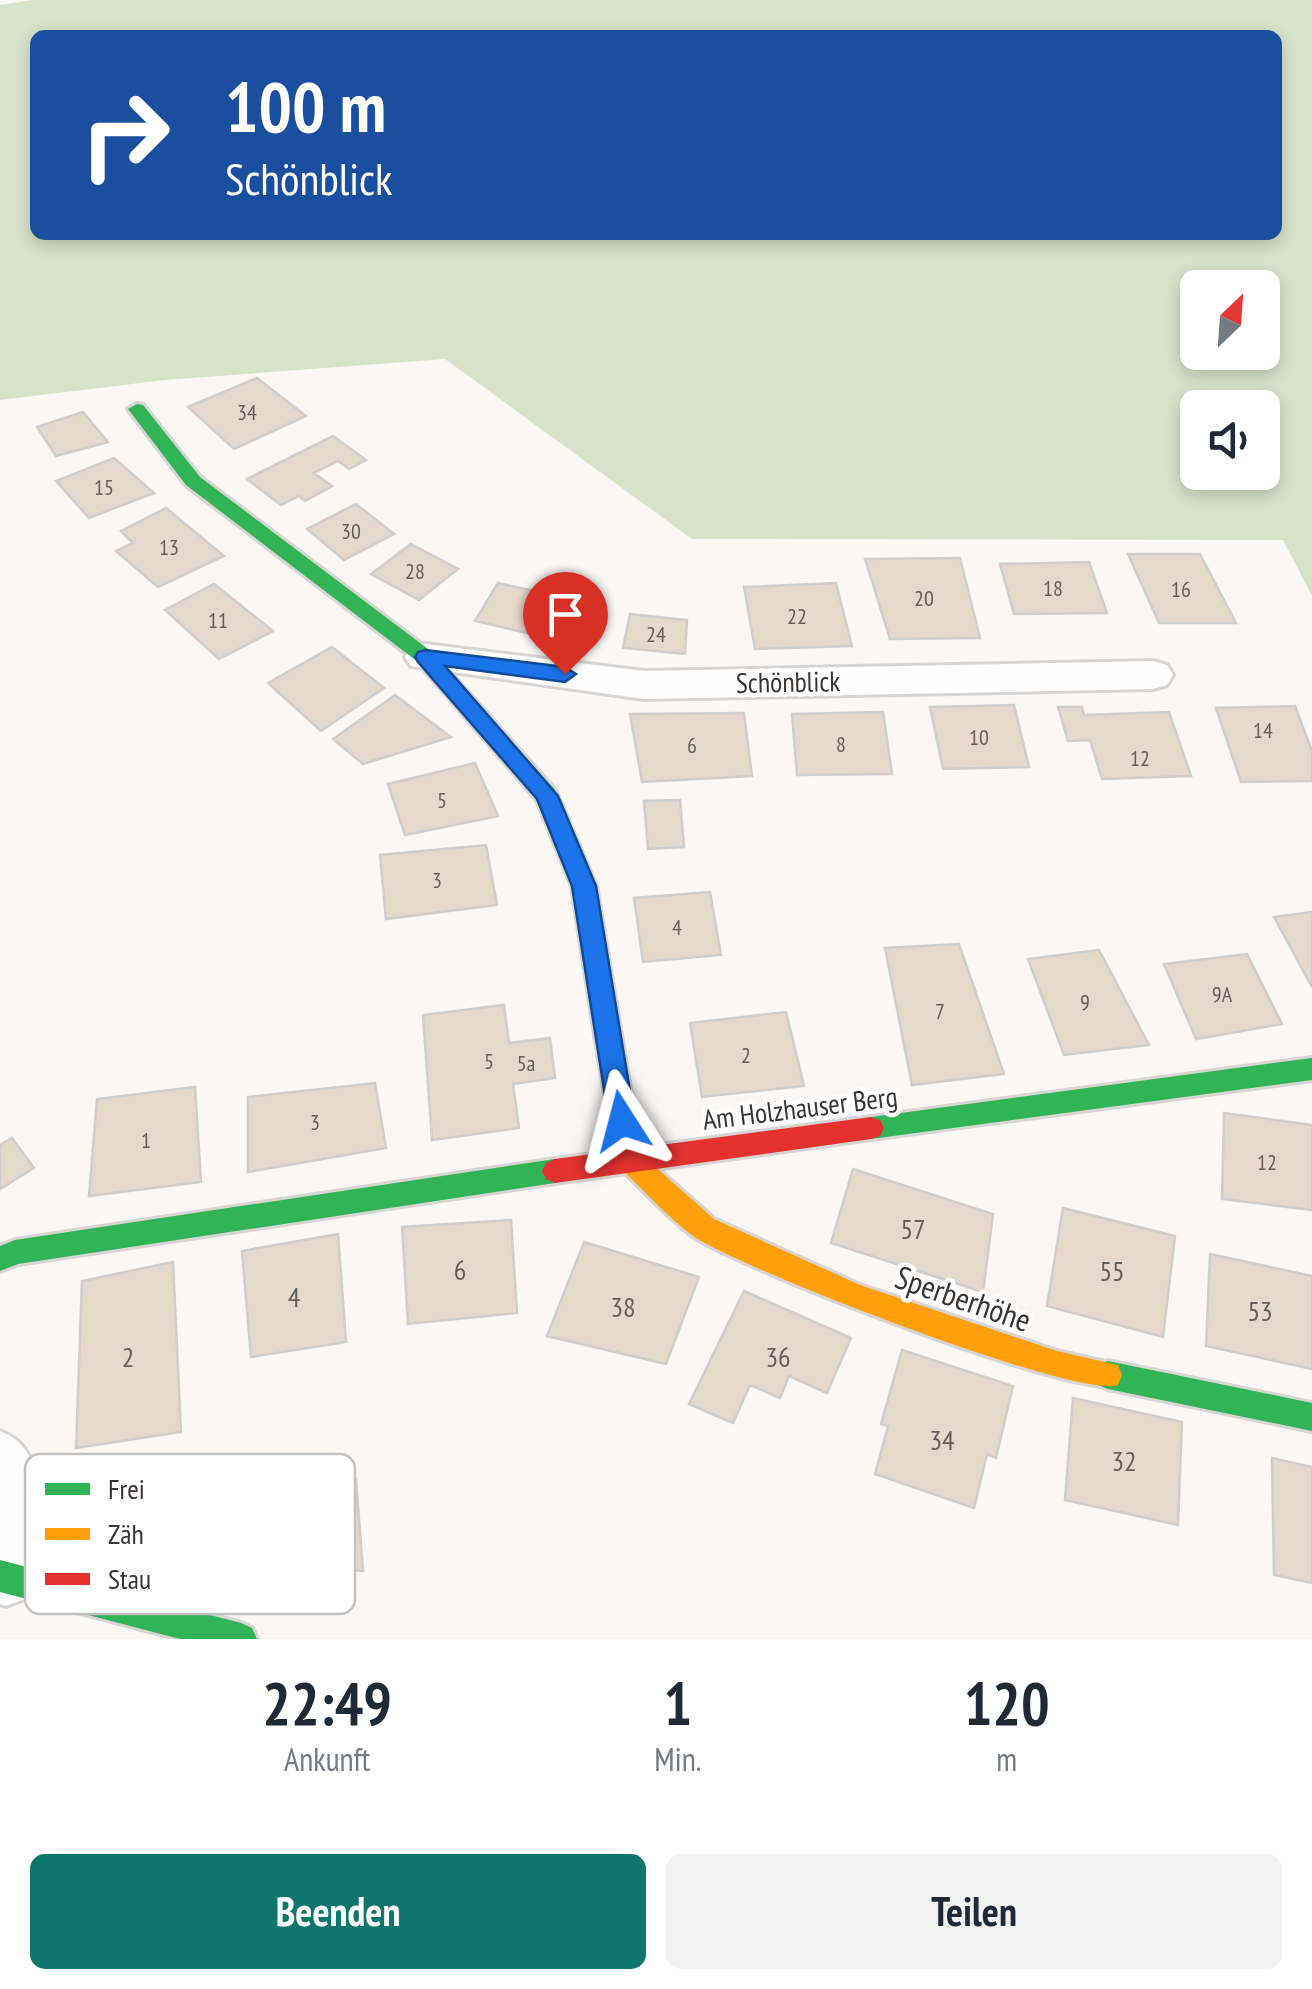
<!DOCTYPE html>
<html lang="de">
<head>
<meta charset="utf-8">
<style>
	body { margin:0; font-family:"PT Sans Narrow",sans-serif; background:#f2f2f3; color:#1f2937; height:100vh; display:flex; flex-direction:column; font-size:38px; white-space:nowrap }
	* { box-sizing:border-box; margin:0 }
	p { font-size:32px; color:#747a83 }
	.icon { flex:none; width:55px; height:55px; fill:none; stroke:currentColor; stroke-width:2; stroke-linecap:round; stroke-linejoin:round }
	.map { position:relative; height:1639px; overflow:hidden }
	.details { display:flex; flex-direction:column; background:#fff; flex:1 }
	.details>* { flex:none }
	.banner { position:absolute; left:30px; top:30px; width:1252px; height:210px; border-radius:15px; box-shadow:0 5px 15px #0003; background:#1a4fa0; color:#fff; overflow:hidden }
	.needle { width:65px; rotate:25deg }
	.controls { position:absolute; left:1180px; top:270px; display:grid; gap:20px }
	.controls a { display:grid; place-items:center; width:100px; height:100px; border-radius:15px; background:#fff; box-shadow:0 5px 15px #0003; font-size:50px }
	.pin { position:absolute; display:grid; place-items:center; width:85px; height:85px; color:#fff; margin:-102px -42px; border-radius:50% 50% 50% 0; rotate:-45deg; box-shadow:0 0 10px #0007 }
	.pin .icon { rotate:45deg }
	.me { position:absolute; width:110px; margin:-55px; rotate:351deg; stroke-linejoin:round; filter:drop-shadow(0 0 8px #0008) }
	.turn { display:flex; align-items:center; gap:35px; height:210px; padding:0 30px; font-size:45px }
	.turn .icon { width:130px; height:130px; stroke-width:2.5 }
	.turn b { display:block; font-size:70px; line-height:85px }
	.eta { display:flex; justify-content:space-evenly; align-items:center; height:170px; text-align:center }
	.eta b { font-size:60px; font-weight:600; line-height:70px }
	.primary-button { display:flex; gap:20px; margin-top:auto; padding:20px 30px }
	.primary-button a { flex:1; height:115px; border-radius:15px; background:#0f766e; color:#fff; font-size:40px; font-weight:600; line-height:115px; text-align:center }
	.primary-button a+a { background:#f2f2f3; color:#1f2937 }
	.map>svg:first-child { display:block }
	.green { fill:#d7e3c7; fill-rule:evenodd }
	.building { fill:#e6d8cb; stroke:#d0cdcb; stroke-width:2.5 }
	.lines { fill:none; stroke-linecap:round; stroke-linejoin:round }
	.street-casing { stroke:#d7d5d3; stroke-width:6 }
	.fast-casing { stroke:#d7d5d3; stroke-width:6 }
	.slow-casing { stroke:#d7d5d3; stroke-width:6 }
	.jam-casing { stroke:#d7d5d3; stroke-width:6 }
	.street { fill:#fefefe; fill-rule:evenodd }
	.fast { fill:#30b455; fill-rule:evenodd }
	.slow { fill:#ff9f0a; fill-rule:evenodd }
	.jam { fill:#e5322d; fill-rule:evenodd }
	.route { fill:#1a73e8; stroke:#114b97; stroke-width:2.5 }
	.labels { text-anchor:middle; stroke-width:9; stroke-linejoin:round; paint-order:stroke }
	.number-label { font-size:22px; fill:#645e59 }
	.street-label { font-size:28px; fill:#383533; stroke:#fff }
	.near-number-label { font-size:28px; fill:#645e59 }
	.near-street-label { font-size:32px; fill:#383533; stroke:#fff }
	.key { fill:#fff; stroke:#c3c2c2; stroke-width:2.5 }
	.key-label { font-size:28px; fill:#383533 }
</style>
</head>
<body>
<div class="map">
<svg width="1312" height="1639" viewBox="0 0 1312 1639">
	<rect width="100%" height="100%" fill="#faf7f5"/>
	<!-- green -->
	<path class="green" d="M 32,0 L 1312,0 L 1312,596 L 1283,540 L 692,539 L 445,359 L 165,380 L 0,400 L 0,5 ZM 35,35 L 1278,35 L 1278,235 L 35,235 ZM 1198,288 L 1262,288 L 1262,352 L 1198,352 ZM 1198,408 L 1262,408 L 1262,472 L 1198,472 Z"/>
	<!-- building -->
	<path class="building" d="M 257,378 L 306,416 L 234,449 L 188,407 Z
		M 83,412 L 108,442 L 56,456 L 37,427 Z
		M 333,436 L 366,460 L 349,469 L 338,461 L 314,473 L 332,486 L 305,501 L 299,496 L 281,505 L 247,479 Z
		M 114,458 L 154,493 L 89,518 L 56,481 Z
		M 356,504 L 394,534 L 344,560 L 307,529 Z
		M 166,508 L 224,556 L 158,587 L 116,551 L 133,543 L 121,531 Z
		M 411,544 L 458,569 L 419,600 L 371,574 Z
		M 1128,554 L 1200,554 L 1236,623 L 1159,623 Z
		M 960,558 L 980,638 L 890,639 L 865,559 Z
		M 1089,562 L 1107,613 L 1014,614 L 1000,564 Z
		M 498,583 L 562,597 L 540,636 L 475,621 Z
		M 836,583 L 852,646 L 755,649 L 744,587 Z
		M 214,584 L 273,631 L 219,659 L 165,610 Z
		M 630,614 L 687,620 L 685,654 L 623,648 Z
		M 332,647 L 384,688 L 321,731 L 268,683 Z
		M 395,695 L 451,737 L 363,764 L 333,739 Z
		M 1014,705 L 1029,767 L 943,769 L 930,707 Z
		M 1295,706 L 1312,751 L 1312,781 L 1241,782 L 1216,708 Z
		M 1058,707 L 1082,707 L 1084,715 L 1169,712 L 1191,776 L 1102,779 L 1090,740 L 1068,741 Z
		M 883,712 L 892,774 L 797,775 L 792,714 Z
		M 744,713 L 752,776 L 642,782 L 630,714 Z
		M 475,763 L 498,816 L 405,835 L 388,784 Z
		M 680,800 L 684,847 L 648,849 L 644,801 Z
		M 486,845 L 497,905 L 386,919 L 380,855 Z
		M 710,892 L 721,955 L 643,962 L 634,898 Z
		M 1312,912 L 1312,987 L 1274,917 Z
		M 959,944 L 1004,1074 L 912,1085 L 885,948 Z
		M 1099,950 L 1149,1045 L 1064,1055 L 1028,959 Z
		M 1247,954 L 1282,1024 L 1196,1039 L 1164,964 Z
		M 504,1005 L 509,1043 L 550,1038 L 555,1078 L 513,1084 L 519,1128 L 432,1140 L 423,1015 Z
		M 786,1012 L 804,1086 L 702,1097 L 690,1023 Z
		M 375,1083 L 386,1148 L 248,1172 L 248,1097 Z
		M 195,1087 L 201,1182 L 89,1196 L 97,1099 Z
		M 1224,1113 L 1312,1125 L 1312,1210 L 1222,1199 Z
		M 12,1138 L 34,1168 L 0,1189 L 0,1145 Z
		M 853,1169 L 993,1214 L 983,1292 L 831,1243 Z
		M 1063,1208 L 1175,1236 L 1163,1337 L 1047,1306 Z
		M 511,1220 L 517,1313 L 408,1324 L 402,1227 Z
		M 338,1234 L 346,1342 L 251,1357 L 242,1251 Z
		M 584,1242 L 699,1277 L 666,1364 L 547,1336 Z
		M 1210,1254 L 1312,1276 L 1312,1369 L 1206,1346 Z
		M 173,1262 L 181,1432 L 76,1448 L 82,1281 Z
		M 744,1291 L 851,1338 L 827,1393 L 789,1376 L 780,1398 L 750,1385 L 733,1423 L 689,1404 Z
		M 902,1350 L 1013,1386 L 996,1458 L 987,1454 L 974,1508 L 875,1474 L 888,1426 L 881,1424 Z
		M 1073,1398 L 1182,1422 L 1178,1525 L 1065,1500 Z
		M 1272,1458 L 1312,1467 L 1312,1583 L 1274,1575 Z
		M 356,1480 L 363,1571 L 327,1568 L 315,1490 Z"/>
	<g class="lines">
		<defs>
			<path id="street" d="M 425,644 L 644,671 L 1153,661 L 1167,665 L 1173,675 L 1167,685 L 1153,689 L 644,699 L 411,666 L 405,657 L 411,648 Z
				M 0,1431 C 21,1440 27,1450 36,1470 C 62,1524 48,1546 27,1598 L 6,1606 L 0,1604 Z"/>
			<path id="fast" d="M 137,404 L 143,405 L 200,477 L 432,652 L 555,790 L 596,886 L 622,1041 L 618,1048 L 609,1051 L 600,1048 L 596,1041 L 572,886 L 537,800 L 418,662 L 186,485 L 128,409 Z
				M 1312,1058 L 1312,1080 L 871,1139 L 862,1136 L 858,1128 L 862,1120 L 871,1117 Z
				M 555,1159 L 564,1163 L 568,1171 L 564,1179 L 555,1183 L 18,1264 L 0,1271 L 0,1246 L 15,1240 Z
				M 1108,1361 L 1312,1403 L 1312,1431 L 1108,1389 L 1098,1385 L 1094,1375 L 1098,1365 Z
				M 0,1560 L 241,1623 L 252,1628 L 257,1639 L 180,1639 L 0,1592 Z"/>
			<path id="slow" d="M 609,1031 L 618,1034 L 622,1041 L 641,1154 L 714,1219 L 860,1285 L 1057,1351 L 1118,1365 L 1122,1375 L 1118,1385 C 1078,1400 739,1268 693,1236 C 667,1217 644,1190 620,1168 L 616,1160 L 596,1041 L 600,1034 Z"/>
			<path id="jam" d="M 871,1117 L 880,1120 L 884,1128 L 880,1136 L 871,1139 L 555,1183 L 546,1179 L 542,1171 L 546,1163 L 555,1159 Z"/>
		</defs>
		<!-- street casing -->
		<use href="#street" class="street-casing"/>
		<!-- fast casing -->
		<use href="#fast" class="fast-casing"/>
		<!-- slow casing -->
		<use href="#slow" class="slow-casing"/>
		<!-- jam casing -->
		<use href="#jam" class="jam-casing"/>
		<!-- street -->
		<use href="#street" class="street"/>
		<!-- fast -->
		<use href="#fast" class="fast"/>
		<!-- slow -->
		<use href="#slow" class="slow"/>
		<!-- jam -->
		<use href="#jam" class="jam"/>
	</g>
	<!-- route -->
	<path class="route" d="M 425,650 L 565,667 L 576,674 L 565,682 L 445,666 L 558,796 L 596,886 L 635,1121 L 632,1129 L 622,1132 L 613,1129 L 609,1121 L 572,886 L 537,799 L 418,662 L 415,657 L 418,652 Z"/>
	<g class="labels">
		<!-- number labels -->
		<g class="number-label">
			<text x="247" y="420">34</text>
			<text x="104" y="495">15</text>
			<text x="351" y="539">30</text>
			<text x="169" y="555">13</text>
			<text x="415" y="579">28</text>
			<text x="1053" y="596">18</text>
			<text x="1181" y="597">16</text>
			<text x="924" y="606">20</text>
			<text x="797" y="624">22</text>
			<text x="218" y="628">11</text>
			<text x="656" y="642">24</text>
			<text x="1263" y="738">14</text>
			<text x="979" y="745">10</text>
			<text x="841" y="752">8</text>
			<text x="692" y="753">6</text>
			<text x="1140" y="766">12</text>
			<text x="442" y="808">5</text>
			<text x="437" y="888">3</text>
			<text x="677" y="935">4</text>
			<text x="1222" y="1002">9A</text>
			<text x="1085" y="1010">9</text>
			<text x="940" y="1019">7</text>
			<text x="746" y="1063">2</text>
			<text x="489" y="1069">5</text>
			<text x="526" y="1071">5a</text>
			<text x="315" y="1130">3</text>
			<text x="146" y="1148">1</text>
			<text x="1267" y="1170">12</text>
		</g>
		<!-- street labels -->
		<g class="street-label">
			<text transform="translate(788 682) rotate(-1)" y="10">Schönblick</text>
			<text transform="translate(800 1108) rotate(-7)" y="10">Am Holzhauser Berg</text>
		</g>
		<!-- near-number labels -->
		<g class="near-number-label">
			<text x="913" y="1239">57</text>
			<text x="460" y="1280">6</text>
			<text x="1112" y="1281">55</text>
			<text x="294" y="1307">4</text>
			<text x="623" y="1317">38</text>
			<text x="1260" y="1321">53</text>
			<text x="128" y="1367">2</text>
			<text x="778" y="1367">36</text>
			<text x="942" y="1450">34</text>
			<text x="1124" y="1471">32</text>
		</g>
		<!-- near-street labels -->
		<g class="near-street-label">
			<text transform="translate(963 1299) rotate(19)" y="11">Sperberhöhe</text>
		</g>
	</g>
	<!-- legend -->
	<rect x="25" y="1454" width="330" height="160" rx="15" class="key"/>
	<rect x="45" y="1483" width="45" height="12" fill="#30b455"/>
	<rect x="45" y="1528" width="45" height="12" fill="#ff9f0a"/>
	<rect x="45" y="1573" width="45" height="12" fill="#e5322d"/>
	<g class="key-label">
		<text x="108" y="1499">Frei</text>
		<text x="108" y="1544">Zäh</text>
		<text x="108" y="1589">Stau</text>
	</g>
</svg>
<div class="controls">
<a><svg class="needle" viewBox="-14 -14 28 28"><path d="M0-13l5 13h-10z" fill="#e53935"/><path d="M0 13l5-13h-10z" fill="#747a83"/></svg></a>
<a><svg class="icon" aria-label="sound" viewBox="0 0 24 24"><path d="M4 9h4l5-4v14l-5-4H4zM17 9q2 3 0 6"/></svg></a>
</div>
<div class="pin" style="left:565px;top:674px;background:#d93025"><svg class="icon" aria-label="arrive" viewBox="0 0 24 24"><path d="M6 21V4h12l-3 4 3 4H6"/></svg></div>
<svg class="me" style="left:622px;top:1121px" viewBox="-20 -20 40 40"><path d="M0-17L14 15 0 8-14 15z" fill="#1a73e8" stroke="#fff" stroke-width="4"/></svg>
<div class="banner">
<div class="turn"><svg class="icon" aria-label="right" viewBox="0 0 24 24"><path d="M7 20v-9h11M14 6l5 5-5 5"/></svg><div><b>100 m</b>Schönblick</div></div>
</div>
</div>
<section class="details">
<div class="eta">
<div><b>22:49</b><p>Ankunft</p></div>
<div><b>1</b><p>Min.</p></div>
<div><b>120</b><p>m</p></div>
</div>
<div class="primary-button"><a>Beenden</a><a>Teilen</a></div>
</section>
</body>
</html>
